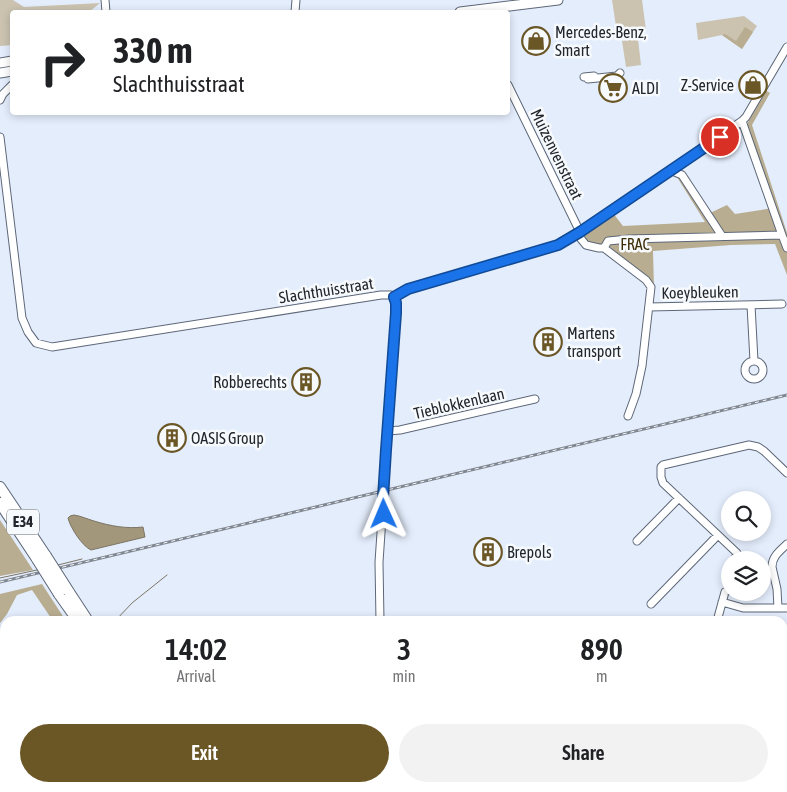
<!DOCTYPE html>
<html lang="en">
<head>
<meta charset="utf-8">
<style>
	body { margin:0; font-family:"Asap Condensed",sans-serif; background:#f2f2f2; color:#202124; height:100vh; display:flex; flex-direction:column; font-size:19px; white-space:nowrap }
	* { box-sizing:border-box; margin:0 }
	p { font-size:16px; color:#757577 }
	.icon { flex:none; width:28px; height:28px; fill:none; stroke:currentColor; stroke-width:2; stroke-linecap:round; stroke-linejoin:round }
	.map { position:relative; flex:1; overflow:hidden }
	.drawer { position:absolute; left:0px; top:616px; width:788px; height:176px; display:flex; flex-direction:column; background:#fff; border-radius:15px 15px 0 0; box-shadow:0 2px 8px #0003 }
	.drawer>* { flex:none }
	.banner { position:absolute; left:10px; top:10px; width:500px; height:105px; border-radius:5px; box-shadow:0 2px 8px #0003; background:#fff; color:#202124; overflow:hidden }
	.buttons { position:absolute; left:721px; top:491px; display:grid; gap:10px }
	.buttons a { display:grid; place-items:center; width:50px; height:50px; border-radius:50%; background:#fff; box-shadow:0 2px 8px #0003; font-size:25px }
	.pin { position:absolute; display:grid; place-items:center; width:42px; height:42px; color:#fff; margin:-21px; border:2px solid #fff; border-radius:50%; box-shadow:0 1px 5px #0007 }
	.me { position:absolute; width:55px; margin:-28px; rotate:359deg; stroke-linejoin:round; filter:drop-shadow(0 0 4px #0008) }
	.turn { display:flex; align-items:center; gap:18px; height:105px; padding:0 20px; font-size:22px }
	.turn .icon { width:65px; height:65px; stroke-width:2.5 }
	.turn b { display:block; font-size:35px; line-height:42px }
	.eta { display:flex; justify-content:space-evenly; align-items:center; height:85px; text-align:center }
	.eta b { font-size:30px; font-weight:600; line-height:35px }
	.button { display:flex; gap:10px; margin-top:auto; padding:10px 20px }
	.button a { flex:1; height:58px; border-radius:30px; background:#6b5726; color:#fff; font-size:20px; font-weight:600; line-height:58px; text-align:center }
	.button a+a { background:#f2f2f2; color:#202124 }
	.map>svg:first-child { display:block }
	.green { fill:#cbc3b0 }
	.forest { fill:#b9ad91 }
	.water { fill:#a2967b; stroke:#7c7564 }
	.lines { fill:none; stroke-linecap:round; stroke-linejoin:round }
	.stream { stroke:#7c7564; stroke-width:1 }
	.minor-casing { stroke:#5d6777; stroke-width:9 }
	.major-casing { stroke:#5d6777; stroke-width:11 }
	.highway-casing { stroke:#5d6777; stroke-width:12 }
	.minor { stroke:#fff; stroke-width:7 }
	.major { stroke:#fff; stroke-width:9 }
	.highway { stroke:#fff; stroke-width:10 }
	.rail-casing { stroke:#808791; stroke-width:3 }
	.rail { stroke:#f7fafd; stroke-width:1; stroke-dasharray:4; stroke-linecap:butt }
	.highway-bridge-casing { stroke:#5d6777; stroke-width:12; stroke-linecap:butt }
	.highway-bridge { stroke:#fff; stroke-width:10 }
	.route-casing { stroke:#114b97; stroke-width:12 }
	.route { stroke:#1a73e8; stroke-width:9 }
	.labels { text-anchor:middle; stroke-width:5; stroke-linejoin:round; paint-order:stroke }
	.shield { fill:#f7fafd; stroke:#62666b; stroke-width:1 }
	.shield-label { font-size:15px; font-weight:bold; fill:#22272d }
	.poi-label { font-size:16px; fill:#22272d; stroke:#f7fafd; text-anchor:start }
	.street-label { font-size:16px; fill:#22272d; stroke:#f7fafd }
	.park-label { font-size:16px; fill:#3d2e08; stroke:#f7fafd }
</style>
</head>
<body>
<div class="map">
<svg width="787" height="792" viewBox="0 0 787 792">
	<rect width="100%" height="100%" fill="#e4edfc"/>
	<!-- green -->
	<path class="green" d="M 0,0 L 13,0 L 24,7 L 100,3 L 89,12 L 12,12 L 12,45 L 0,46 Z
		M 612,0 L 642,0 L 646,30 L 617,33 Z
		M 744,16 L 757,26 L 742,49 L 722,35 L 698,40 L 696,23 Z
		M 638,39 L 641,65 L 626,67 L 622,41 Z"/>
	<!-- forest -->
	<path class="forest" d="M 745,27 L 753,32 L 742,49 L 722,35 L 725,34 L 736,41 Z
		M 765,90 L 770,93 L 752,125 L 787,233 L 787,275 L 775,244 L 731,245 L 653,251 L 654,288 L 609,246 L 606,248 C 597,245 586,244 584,233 L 613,213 L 623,226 L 705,222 L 677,177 L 682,174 L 710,213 L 727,205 L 735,214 L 773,208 L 746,126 Z
		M 0,520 L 33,570 L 0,576 Z
		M 42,584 L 66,621 L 53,621 L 32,590 L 17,595 L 7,614 L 0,623 L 0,594 Z"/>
	<!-- water -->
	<path class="water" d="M 74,515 C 81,516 87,519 94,521 C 110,526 127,529 143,527 L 145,537 L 91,550 C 82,546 70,527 68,518 L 70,516 Z"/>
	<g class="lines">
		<!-- stream -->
		<path class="stream" d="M 58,565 L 82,559
			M 0,578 L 37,570
			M 115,621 L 132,603 L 167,575"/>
		<defs>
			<path id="minor" d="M 105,0 L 106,12
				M 295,12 L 296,0
				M 584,77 L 594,76 L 594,77 L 588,78 L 588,79 L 617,76 L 620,73
				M 508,85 L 580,232 L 581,239 L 586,245 L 599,248 L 604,248 L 646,280 L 651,287 L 642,366 L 636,394 L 628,416
				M 0,100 L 3,94 L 12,85
				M 742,121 L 782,235
				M 0,137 L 22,318 L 28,332 L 36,343 L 52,347 L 381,295 L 391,295 L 394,297
				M 670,170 L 682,175 L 722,236
				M 604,248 L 608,241 L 629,239 L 782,235 L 787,248
				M 394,297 L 408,289 L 558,245 L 580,232 L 742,121 L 746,117 L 787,47
				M 751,305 L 754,361
				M 649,307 L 782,304
				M745 370a9 9 0 1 1 18 0a9 9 0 1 1-18 0Z
				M 388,431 L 400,430 L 535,399
				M 382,518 C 387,512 386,505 383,498
				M 637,541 L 679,498
				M 735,560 L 737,553 L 663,483 L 661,477 L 661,467 L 663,465 L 749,445 L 758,447 L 764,451 L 787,473
				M 722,602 L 743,608 L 787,608
				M 651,604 L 718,535
				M 778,608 L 777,589 L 772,567 C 772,556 780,551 787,544
				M 380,621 L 379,562 L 382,518 C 378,510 380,505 383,497 C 385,492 384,486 384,482 C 387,425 392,369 396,313 L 396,303 L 394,297
				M 717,621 L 725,592 L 728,590 L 730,580
				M 782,660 L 787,660
				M 782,701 L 787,701
				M 782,725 L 787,725
				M 782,772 L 787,771
				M 0,780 L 5,783
				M 11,788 L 17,792
				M 402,788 L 403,792
				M 337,792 L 341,788
				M 756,792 L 760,788"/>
			<path id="major" d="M 460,12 L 558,0
				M 0,63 L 12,61
				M 0,73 L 12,71"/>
			<path id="highway" d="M 0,487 L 46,556
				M 0,503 L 37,559
				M 69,592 L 88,621
				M 59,594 L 78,621
				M 187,788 L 190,792
				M 197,788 L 200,792"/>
		</defs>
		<!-- minor casing -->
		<use href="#minor" class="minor-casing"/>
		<!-- major casing -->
		<use href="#major" class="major-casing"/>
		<!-- highway casing -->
		<use href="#highway" class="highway-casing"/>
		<!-- minor -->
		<use href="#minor" class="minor"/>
		<!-- major -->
		<use href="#major" class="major"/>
		<!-- highway -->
		<use href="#highway" class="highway"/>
		<defs>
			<path id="rail" d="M 0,582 L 787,395"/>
		</defs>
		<!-- rail casing -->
		<use href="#rail" class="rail-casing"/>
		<!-- rail -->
		<use href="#rail" class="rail"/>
		<defs>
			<path id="highway-bridge" d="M 46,556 L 69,592
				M 37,559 L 59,594"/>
		</defs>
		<!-- highway-bridge casing -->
		<use href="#highway-bridge" class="highway-bridge-casing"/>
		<!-- highway-bridge -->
		<use href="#highway-bridge" class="highway-bridge"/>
	</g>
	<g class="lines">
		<defs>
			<path id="route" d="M 384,514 L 386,506 L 383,498 L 386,450 L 396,313 L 396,303 L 394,297 L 408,289 L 558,245 L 580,232 L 720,137"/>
		</defs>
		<!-- route casing -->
		<use href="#route" class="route-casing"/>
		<!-- route -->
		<use href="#route" class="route"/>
	</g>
	<!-- icons -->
	<defs>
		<symbol id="shop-ring" viewBox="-11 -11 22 22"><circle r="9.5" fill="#f7fafd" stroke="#6b5726" stroke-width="1.5"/><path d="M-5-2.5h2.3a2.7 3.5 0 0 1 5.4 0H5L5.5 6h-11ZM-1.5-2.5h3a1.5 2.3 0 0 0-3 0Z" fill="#6b5726"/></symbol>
		<symbol id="supermarket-ring" viewBox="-11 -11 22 22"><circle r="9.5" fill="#f7fafd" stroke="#6b5726" stroke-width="1.5"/><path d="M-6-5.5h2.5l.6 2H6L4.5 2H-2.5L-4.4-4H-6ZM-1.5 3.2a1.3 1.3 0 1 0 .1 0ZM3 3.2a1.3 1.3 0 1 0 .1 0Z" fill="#6b5726"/></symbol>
		<symbol id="building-ring" viewBox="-11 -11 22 22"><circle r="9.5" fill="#f7fafd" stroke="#6b5726" stroke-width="1.5"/><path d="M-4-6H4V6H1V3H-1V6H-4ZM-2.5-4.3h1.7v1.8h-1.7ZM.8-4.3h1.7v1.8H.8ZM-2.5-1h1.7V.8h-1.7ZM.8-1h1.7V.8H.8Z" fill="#6b5726"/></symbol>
	</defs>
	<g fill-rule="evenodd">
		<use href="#shop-ring" x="520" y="25" width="32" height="32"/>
		<use href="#shop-ring" x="737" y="69" width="32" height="32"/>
		<use href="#supermarket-ring" x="597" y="72" width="32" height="32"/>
		<use href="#building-ring" x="532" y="326" width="32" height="32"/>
		<use href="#building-ring" x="290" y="366" width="32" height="32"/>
		<use href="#building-ring" x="156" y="422" width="32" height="32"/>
		<use href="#building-ring" x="472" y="536" width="32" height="32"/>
	</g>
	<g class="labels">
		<!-- shield labels -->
		<rect class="shield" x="7" y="509.5" width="32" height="25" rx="4"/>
		<g class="shield-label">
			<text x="23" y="527">E34</text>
		</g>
		<!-- poi labels -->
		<g class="poi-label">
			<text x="555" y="38">Mercedes-Benz,<tspan x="555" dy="18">Smart</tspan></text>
			<text x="734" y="91" text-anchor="end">Z-Service</text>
			<text x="632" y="94">ALDI</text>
			<text x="567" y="339">Martens<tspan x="567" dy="18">transport</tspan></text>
			<text x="287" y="388" text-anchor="end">Robberechts</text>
			<text x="191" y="444">OASIS Group</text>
			<text x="507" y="558">Brepols</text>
		</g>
		<!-- street labels -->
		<g class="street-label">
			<text transform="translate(557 154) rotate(64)" y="6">Muizenvenstraat</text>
			<text transform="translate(326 290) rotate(-9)" y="6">Slachthuisstraat</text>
			<text transform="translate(700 292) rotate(-1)" y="6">Koeybleuken</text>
			<text transform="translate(459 403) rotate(-13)" y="6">Tieblokkenlaan</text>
		</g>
		<!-- park labels -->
		<g class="park-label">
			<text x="635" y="250">FRAC</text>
		</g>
	</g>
</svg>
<div class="buttons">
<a><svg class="icon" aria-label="search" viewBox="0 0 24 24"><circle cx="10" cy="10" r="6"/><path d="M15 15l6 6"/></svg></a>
<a><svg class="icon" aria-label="layers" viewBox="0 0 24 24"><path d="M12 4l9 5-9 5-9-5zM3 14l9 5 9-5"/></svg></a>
</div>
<div class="pin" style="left:720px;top:137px;background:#d93025"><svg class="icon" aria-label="arrive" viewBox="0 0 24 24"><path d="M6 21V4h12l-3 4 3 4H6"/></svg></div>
<svg class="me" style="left:384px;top:514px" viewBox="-20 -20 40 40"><path d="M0-17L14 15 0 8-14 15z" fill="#1a73e8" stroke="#fff" stroke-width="4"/></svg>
<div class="banner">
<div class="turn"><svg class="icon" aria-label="right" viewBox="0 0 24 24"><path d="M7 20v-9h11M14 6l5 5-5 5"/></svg><div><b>330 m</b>Slachthuisstraat</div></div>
</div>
<section class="drawer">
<div class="eta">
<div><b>14:02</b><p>Arrival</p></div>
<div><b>3</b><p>min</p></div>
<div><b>890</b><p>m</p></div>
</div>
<div class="button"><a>Exit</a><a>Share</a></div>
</section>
</div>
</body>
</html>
